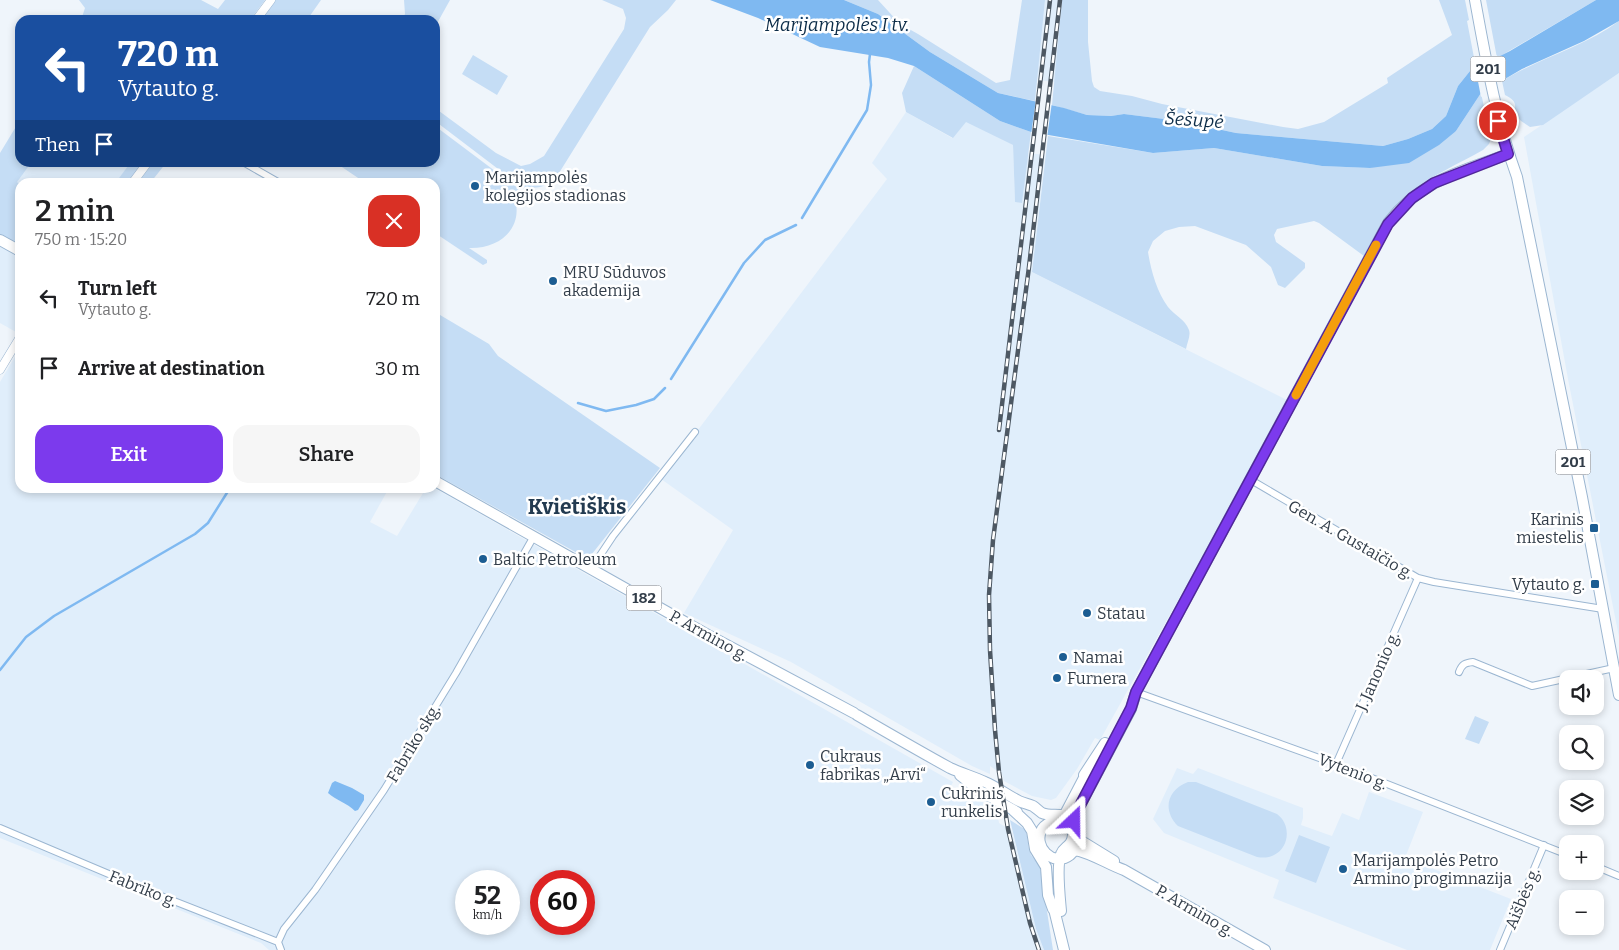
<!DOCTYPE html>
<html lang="en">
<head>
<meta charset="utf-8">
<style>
	body { margin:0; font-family:Bitter,serif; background:#f6f6f6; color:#202124; height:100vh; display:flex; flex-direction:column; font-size:19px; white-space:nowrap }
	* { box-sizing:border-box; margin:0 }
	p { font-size:16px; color:#757577 }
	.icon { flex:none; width:28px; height:28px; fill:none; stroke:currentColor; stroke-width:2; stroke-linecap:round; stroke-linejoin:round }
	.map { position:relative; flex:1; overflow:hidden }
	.details { position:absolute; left:15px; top:178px; width:425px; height:315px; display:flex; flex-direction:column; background:#fff; border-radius:15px; box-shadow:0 2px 8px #0003 }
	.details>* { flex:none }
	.guide { position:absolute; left:15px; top:15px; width:425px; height:152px; border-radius:15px; box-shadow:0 2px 8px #0003; background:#1a4fa0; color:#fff; overflow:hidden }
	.fabs { position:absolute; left:1559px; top:670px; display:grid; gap:10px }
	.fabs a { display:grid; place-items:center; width:45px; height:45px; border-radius:10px; background:#fff; box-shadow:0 2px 8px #0003; font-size:25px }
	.speed { position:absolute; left:455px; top:870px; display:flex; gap:10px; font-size:25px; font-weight:700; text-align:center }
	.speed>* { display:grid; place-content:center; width:65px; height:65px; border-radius:50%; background:#fff; box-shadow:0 2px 8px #0003; line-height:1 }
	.speed small { font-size:12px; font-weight:400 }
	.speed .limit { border:8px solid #d22; background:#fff; color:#111 }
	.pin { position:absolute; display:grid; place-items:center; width:42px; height:42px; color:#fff; margin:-21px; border:2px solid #fff; border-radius:50%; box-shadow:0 1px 5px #0007 }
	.me { position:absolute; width:55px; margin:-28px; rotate:23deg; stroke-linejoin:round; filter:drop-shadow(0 0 4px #0008) }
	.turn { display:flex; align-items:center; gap:18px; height:105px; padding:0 20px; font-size:22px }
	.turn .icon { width:65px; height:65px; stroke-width:2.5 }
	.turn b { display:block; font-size:35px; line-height:42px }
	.then { display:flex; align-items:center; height:48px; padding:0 20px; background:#0003; gap:10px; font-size:19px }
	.round { display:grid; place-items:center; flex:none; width:52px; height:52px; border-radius:15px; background:#f6f6f6 }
	.headline { display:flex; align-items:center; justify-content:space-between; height:85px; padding:0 20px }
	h1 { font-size:30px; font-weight:600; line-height:38px }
	.cta { display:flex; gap:10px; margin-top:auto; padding:10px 20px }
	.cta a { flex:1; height:58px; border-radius:15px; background:#7c3aed; color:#fff; font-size:20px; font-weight:600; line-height:58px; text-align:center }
	.cta a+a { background:#f6f6f6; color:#202124 }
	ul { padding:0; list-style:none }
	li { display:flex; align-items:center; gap:15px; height:70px; padding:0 20px }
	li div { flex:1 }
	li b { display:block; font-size:19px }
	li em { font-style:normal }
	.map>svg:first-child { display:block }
	.built { fill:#e0eefb; fill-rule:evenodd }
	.green { fill:#c5ddf5 }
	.water { fill:#7fb9f1 }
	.pier { fill:#eff5fb }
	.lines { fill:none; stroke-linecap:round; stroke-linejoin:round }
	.stream { stroke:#7fb9f1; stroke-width:2.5 }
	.minor-casing { stroke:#9bb6d1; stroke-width:8 }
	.tertiary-casing { stroke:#9bb6d1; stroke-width:9 }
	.primary-casing { stroke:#9bb6d1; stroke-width:12 }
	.minor { stroke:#fff; stroke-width:6 }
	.tertiary { stroke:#fff; stroke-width:8 }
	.primary { stroke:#fff; stroke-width:10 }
	.rail-casing { stroke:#4d5863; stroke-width:4.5 }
	.rail { stroke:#fff; stroke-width:2.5; stroke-dasharray:8; stroke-linecap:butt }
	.route-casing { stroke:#51269a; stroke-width:12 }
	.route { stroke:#7c3aed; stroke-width:9 }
	.slow { stroke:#f59e0b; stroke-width:9 }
	.poi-dot { fill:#1c5d92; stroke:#fff; stroke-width:2 }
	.labels { text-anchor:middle; stroke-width:5; stroke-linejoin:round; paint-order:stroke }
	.shield { fill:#fff; stroke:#707780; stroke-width:1 }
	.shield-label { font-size:15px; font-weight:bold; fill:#323d49 }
	.poi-label { font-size:16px; fill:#323d49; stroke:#fff; text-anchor:start }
	.street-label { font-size:16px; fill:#323d49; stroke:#fff }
	.water-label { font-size:18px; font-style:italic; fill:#0b2b47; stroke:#fff }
	.district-label { font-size:21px; font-weight:bold; fill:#223a50; stroke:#fff }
</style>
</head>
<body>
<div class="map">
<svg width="1619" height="950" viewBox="0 0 1619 950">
	<rect width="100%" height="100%" fill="#eff5fb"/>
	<!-- built -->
	<path class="built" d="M 1045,0 L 1062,0 L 1055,82 L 1038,80 L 1037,75 Z
		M 1619,73 L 1619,637 L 1568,379 L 1524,137 Z
		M 906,112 L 952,138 L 966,121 L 1013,145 L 1015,202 L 1022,203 L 1027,159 L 1029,153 L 1045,155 L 1032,272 L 1289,401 L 1100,740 L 1095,738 L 1077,769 L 1056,798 L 1051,800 L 1032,796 L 1004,781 L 1002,774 L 990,766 L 990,774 L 972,766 L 791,662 L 684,613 L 733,530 L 661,479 L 887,179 L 872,163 Z
		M 31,163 L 131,163 L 116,182 L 20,182 L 20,185 L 16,182 Z
		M 0,245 L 20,256 L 20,327 L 16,332 L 0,323 Z
		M 20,348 L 20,488 L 389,488 L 370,522 L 397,536 L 426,488 L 434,488 L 953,782 L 951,786 L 958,790 L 960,787 L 997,812 L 999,823 L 1012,831 L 1036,929 L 1044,950 L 269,950 L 261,943 L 0,838 L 0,382 ZM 466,881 L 509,881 L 509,924 L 466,924 ZM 541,881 L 584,881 L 584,924 L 541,924 Z
		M 1177,768 L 1193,774 L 1198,768 L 1303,808 L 1303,818 L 1301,825 L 1332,836 L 1342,813 L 1359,820 L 1369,792 L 1423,812 L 1405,858 L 1511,899 L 1490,950 L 1407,950 L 1273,898 L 1279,880 L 1164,833 L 1153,819 Z"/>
	<!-- green -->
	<path class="green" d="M 79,0 L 201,0 L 218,9 L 225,0 L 265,0 L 250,20 L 81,20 L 85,8 Z
		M 275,0 L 321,0 L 307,20 L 260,20 Z
		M 404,0 L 450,0 L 435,27 L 435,20 L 402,20 L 405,14 Z
		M 602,0 L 676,0 L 668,10 L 650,27 L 559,173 C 547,187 541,189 522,187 L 435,121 L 435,108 L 496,153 L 521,166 L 530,164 L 544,156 L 624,29 L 626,18 L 623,9 Z
		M 844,0 L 878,0 L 900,24 L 918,34 L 996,83 L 1010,80 L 1022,0 L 1045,0 L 1035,101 L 998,93 L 930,52 L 878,14 Z
		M 1062,0 L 1088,0 L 1088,42 L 1092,81 L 1094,87 L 1100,91 L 1132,96 L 1162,104 L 1283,127 L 1298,129 L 1324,122 L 1388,83 L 1387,78 L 1452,35 L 1439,0 L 1465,0 L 1469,20 L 1467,21 L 1476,68 L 1470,71 L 1458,86 L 1446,116 L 1432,129 L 1408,139 L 1383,146 L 1236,133 L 1180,121 L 1124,114 L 1111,116 L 1087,115 L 1052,105 Z
		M 1486,0 L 1596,0 L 1497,58 Z
		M 1619,21 L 1619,73 L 1543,125 L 1530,127 L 1521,121 L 1514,113 C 1517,102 1514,100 1505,95 L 1502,81 C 1539,58 1584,47 1619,21 Z
		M 473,55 L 508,76 L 497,95 L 462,74 Z
		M 914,66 L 1000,121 L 1031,132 L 1022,203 L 1015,202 L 1013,145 L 966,122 L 953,138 L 906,112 L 902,93 Z
		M 1481,93 L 1491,139 L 1489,144 L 1483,150 C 1460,163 1429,177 1409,193 C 1388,210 1376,233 1364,256 L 1319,223 L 1314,221 L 1277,229 L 1274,235 L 1276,242 L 1305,263 L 1305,268 L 1285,288 L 1278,285 L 1271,267 L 1246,245 L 1195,226 L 1179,227 L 1165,231 L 1153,241 L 1148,252 C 1151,271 1157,292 1168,307 C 1175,316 1185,319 1189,330 C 1191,336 1187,343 1186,349 L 1032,272 L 1048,136 L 1153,153 L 1214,148 L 1322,166 L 1370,168 L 1456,131 Z
		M 20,120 L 20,162 L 31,163 L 17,182 L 20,185 L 20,246 L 0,234 L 0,153 Z
		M 435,126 L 519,189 L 514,195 C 525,228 500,249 469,248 L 487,260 L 487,263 L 483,265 L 435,233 L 435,182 L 364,182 L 336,163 L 435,162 Z
		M 131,162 L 143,163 L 128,182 L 116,182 Z
		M 153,163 L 166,163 L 151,182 L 138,182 Z
		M 435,312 L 489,344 L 498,356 L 660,468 L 588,559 L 435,474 Z
		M 1475,716 L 1489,722 L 1479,744 L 1465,739 Z
		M 1188,782 L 1196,782 L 1277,814 C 1291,824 1290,847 1274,855 C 1268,858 1263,858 1257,857 L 1178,826 C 1162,810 1167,790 1188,782 Z
		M 1010,820 L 1026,830 L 1029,849 L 1031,855 L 1040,866 L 1053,950 L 1044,950 L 1036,929 Z
		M 1299,835 L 1330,847 L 1316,883 L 1285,871 Z"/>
	<!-- water -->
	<path class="water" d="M 710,0 L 844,0 L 878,14 L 930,52 L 998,93 L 1064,108 L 1087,115 L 1111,116 L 1124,114 L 1180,121 L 1236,133 L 1383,146 L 1408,139 L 1432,129 L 1446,116 L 1458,86 L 1470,71 L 1510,51 L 1596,0 L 1619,0 L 1619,21 L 1584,41 L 1522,69 L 1481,93 L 1456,131 L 1439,145 L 1409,163 L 1370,168 L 1322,166 L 1214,148 L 1153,153 L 1031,132 L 1000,121 L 914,66 L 888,58 L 820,47 L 758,18 Z
		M 335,781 L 352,788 L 364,795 L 364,800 L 358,810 L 355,811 C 347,803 336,800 328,793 L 332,783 Z"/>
	<!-- pier -->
	<path class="pier" d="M 1497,55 L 1502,83 L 1481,97 L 1475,66 Z
		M 1036,99 L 1052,102 L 1047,138 L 1031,135 Z"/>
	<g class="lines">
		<!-- stream -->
		<path class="stream" d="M 802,218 L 867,110 L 871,85 L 869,62 L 870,54
			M 671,379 L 744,263 L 765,240 L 796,225
			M 578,403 L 606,411 L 636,405 L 654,399 L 665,388
			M 0,670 L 26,637 L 54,616 L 195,534 L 208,523 L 230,488"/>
		<defs>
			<path id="minor" d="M 243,162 L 278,182
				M 1251,480 L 1418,578 L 1434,582 L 1603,609
				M 591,569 L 613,536 L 695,432
				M 1459,672 C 1462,664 1465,663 1473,662 L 1532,686 L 1614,668
				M 1136,692 L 1336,764 L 1568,855
				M 1336,764 L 1418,578
				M 0,828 L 156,894 L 278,942 L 281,950
				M 1595,866 L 1619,876
				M 278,942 L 284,929 L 315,890 L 384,790 L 456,673 L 534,536
				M 1500,950 L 1544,845"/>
			<path id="tertiary" d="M 256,20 L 271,0
				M 133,182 L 148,162
				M 0,370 L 20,337"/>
			<path id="primary" d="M 1475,0 C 1486,60 1496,119 1517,177 L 1582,497 L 1619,695
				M 0,240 L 20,251
				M 435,481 L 708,635 L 854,713
				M 857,715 C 888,733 919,751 950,768 C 961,773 974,777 985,782 C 997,787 1007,795 1019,801 C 1023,803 1028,804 1033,806 C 1036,808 1039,811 1042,813 C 1051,817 1063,812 1071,819 C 1083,828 1081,846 1070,855 C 1053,868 1032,846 1042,829 C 1048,820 1058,822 1064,816 L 1087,772
				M 960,775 L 980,791 L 1017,812
				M 1084,775 L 1105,743
				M 1013,810 L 1027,823 L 1032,831 L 1035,849 L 1046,867 L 1048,895 L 1053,909
				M 1073,821 L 1075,815 L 1131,709 L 1136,692 L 1388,223 C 1421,180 1460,172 1508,154
				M 1075,837 L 1114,861
				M 1075,850 C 1092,853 1107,864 1124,870 L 1265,950
				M 1053,905 L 1064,950
				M 1061,911 C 1060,899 1056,865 1061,854 C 1064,846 1072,847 1073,835"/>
		</defs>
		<!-- minor casing -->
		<use href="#minor" class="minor-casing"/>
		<!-- tertiary casing -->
		<use href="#tertiary" class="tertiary-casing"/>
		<!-- primary casing -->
		<use href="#primary" class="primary-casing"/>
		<!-- minor -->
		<use href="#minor" class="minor"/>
		<!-- tertiary -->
		<use href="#tertiary" class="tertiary"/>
		<!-- primary -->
		<use href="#primary" class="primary"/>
		<defs>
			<path id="rail" d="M 999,430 L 1050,0
				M 1039,950 L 1030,923 L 1008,829 L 999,772 L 995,730 L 990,650 L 989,595 L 993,540 L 1029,267 L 1060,0"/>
		</defs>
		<!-- rail casing -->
		<use href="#rail" class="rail-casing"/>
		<!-- rail -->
		<use href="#rail" class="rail"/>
	</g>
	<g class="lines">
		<defs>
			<path id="route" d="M 1074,821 L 1075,815 L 1131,708 L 1136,692 L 1388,224 L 1412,198 L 1434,183 L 1508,154 L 1498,121"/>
		</defs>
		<!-- route casing -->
		<use href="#route" class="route-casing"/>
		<!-- route -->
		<use href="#route" class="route"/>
		<!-- slow -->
		<path class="slow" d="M 1296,395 L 1376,245"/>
	</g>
	<!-- markers -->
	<g class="poi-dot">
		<circle cx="475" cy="186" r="5"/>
		<circle cx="553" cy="281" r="5"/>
		<rect x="1589" y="523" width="10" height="10" rx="2.5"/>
		<circle cx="483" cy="559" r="5"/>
		<rect x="1590" y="579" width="10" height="10" rx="2.5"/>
		<circle cx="1087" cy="613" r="5"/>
		<circle cx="1063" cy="657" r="5"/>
		<circle cx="1057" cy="678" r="5"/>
		<circle cx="810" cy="765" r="5"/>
		<circle cx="931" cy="802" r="5"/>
		<circle cx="1343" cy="869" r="5"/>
	</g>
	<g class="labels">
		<!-- shield labels -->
		<g class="shield">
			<rect x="1470.5" y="56.5" width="35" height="25" rx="4"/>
			<rect x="1555.5" y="449.5" width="35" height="25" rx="4"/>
			<rect x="626.5" y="585.5" width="35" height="25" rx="4"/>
		</g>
		<g class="shield-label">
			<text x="1488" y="74">201</text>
			<text x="1573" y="467">201</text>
			<text x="644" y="603">182</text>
		</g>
		<!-- poi labels -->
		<g class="poi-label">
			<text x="485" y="183">Marijampolės<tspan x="485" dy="18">kolegijos stadionas</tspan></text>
			<text x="563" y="278">MRU Sūduvos<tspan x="563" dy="18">akademija</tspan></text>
			<text x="1584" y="525" text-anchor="end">Karinis<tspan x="1584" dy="18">miestelis</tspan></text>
			<text x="493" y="565">Baltic Petroleum</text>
			<text x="1585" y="590" text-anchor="end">Vytauto g.</text>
			<text x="1097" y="619">Statau</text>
			<text x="1073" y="663">Namai</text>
			<text x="1067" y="684">Furnera</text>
			<text x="820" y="762">Cukraus<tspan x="820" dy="18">fabrikas „Arvi“</tspan></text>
			<text x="941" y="799">Cukrinis<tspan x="941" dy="18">runkelis</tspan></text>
			<text x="1353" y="866">Marijampolės Petro<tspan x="1353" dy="18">Armino progimnazija</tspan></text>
		</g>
		<!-- street labels -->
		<g class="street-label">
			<text transform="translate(1351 539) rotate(30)" y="6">Gen. A. Gustaičio g.</text>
			<text transform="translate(709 635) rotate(29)" y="6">P. Armino g.</text>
			<text transform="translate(1377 671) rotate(-66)" y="6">J. Janonio g.</text>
			<text transform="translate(413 743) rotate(-59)" y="6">Fabriko skg.</text>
			<text transform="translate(1353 771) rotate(21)" y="6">Vytenio g.</text>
			<text transform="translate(143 888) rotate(22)" y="6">Fabriko g.</text>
			<text transform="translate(1522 898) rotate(-67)" y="6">Aišbės g.</text>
			<text transform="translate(1195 910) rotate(30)" y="6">P. Armino g.</text>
		</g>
		<!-- water labels -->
		<g class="water-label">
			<text x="837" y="31">Marijampolės I tv.</text>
			<text transform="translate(1194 120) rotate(4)" y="6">Šešupė</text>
		</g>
		<!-- district labels -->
		<g class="district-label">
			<text x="577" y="514">Kvietiškis</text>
		</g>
	</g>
</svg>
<div class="fabs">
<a><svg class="icon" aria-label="sound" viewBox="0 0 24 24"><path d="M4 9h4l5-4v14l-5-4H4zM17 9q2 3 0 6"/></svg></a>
<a><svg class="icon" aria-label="search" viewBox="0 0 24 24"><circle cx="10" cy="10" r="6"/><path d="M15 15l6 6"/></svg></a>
<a><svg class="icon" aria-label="layers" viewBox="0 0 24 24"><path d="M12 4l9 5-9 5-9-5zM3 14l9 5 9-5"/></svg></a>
<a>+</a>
<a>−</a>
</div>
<div class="speed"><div>52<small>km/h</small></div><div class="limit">60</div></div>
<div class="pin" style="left:1498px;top:121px;background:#d93025"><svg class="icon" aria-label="arrive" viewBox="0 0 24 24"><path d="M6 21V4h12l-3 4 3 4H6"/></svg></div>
<svg class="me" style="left:1074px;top:821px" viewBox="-20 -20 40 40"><path d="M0-17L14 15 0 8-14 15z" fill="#7c3aed" stroke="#fff" stroke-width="4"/></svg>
<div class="guide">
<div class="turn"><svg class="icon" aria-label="left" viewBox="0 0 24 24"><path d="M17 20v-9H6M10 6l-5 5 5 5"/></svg><div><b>720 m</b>Vytauto g.</div></div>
<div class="then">Then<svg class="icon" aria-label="arrive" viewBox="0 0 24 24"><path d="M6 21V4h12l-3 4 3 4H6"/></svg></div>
</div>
<section class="details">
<div class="headline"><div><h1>2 min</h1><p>750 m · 15:20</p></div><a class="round" style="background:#d93025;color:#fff"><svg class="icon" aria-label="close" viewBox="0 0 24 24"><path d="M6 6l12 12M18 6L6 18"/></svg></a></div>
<ul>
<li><svg class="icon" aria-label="left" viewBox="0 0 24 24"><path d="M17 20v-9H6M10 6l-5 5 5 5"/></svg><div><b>Turn left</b><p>Vytauto g.</p></div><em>720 m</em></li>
<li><svg class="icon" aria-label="arrive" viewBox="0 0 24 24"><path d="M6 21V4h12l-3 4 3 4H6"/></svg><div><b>Arrive at destination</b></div><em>30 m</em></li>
</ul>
<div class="cta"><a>Exit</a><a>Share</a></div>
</section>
</div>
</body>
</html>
